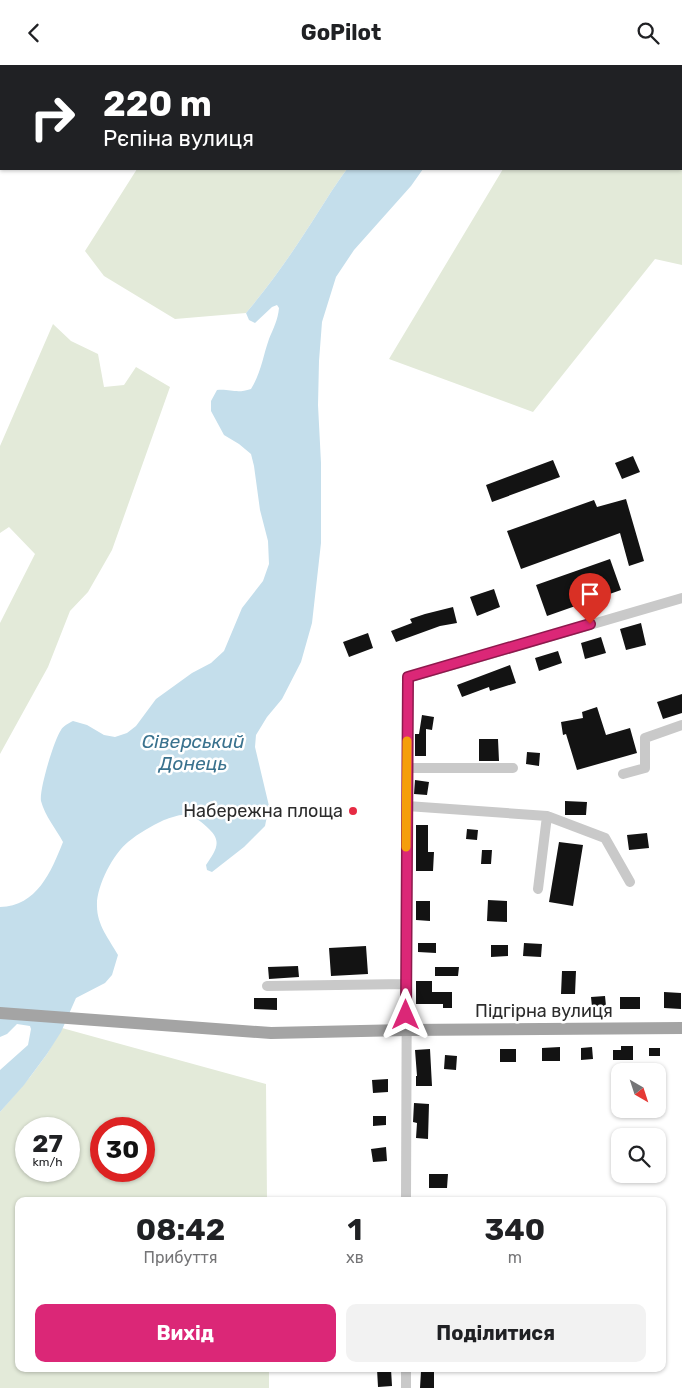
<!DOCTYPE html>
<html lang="uk">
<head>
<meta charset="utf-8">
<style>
	body { margin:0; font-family:Rubik,sans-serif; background:#f2f2f2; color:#202124; height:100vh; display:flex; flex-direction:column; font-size:19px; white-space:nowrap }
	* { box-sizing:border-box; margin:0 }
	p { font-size:16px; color:#757577 }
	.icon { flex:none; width:28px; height:28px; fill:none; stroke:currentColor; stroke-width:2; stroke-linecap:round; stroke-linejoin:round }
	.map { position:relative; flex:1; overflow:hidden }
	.panel { position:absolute; left:15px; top:1132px; width:651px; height:175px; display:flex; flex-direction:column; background:#fff; border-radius:10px; box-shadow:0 1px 4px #0004 }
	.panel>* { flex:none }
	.hud { position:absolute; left:0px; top:0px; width:682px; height:105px; box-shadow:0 1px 4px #0004; background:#202124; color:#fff; overflow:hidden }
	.needle { width:32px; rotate:141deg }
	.buttons { position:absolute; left:611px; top:998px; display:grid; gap:10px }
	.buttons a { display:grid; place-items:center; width:55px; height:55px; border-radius:10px; background:#fff; box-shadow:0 1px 4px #0004; font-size:25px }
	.speed { position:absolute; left:15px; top:1052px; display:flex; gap:10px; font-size:25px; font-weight:700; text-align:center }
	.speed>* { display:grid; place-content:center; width:65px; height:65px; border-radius:50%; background:#fff; box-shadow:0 1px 4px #0004; line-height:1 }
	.speed small { font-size:12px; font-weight:400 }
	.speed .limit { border:8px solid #d22; background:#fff; color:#111 }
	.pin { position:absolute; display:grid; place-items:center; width:42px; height:42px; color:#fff; margin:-51px -21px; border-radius:50% 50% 50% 0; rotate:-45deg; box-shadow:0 0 5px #0007 }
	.pin .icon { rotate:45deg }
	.me { position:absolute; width:55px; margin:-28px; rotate:0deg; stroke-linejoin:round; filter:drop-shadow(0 0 4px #0008) }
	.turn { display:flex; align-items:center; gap:18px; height:105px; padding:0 20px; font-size:22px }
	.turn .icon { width:65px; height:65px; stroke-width:2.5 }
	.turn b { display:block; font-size:35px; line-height:42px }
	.eta { display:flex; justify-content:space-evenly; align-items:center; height:85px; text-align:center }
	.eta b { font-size:30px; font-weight:700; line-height:35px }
	.action { display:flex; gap:10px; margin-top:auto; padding:10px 20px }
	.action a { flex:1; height:58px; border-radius:10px; background:#db2777; color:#fff; font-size:20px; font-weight:700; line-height:58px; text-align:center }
	.action a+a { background:#f2f2f2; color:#202124 }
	header { display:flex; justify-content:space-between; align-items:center; height:65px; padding:0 20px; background:#fff; font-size:22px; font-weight:700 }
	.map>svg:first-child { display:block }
	.green { fill:#e3ead9; fill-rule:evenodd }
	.water { fill:#c4deeb }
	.building { fill:#131313 }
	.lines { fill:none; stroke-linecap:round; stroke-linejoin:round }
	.minor { stroke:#c9c9c9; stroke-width:10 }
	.major { stroke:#a4a4a4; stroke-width:12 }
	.route-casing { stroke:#8e194d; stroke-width:12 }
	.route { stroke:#db2777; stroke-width:9 }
	.slow { stroke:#f59e0b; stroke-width:9 }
	.poi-dot { fill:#e62b43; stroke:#fff; stroke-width:2 }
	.labels { text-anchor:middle; stroke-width:5; stroke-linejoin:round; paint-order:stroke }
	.poi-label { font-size:18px; fill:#2c2c2c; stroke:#fff; text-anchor:end }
	.street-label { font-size:18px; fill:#2c2c2c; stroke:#fff }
	.water-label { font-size:19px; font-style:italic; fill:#3a728e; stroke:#fff }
</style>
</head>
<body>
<header><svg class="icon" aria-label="back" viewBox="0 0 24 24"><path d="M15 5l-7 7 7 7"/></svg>GoPilot<svg class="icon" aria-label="search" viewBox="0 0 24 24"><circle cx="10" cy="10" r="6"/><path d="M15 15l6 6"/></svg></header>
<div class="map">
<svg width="682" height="1323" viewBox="0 0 682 1323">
	<rect width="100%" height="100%" fill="#fff"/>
	<!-- green -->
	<path class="green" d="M 211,0 L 429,0 L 210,1 Z
		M 582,0 L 682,0 L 682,200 L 655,194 L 533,347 L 389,294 L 503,104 L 681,104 L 681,1 L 581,1 Z
		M 137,104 L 347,104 C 332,124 320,145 306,166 C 288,194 268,222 246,248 L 175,254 L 104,211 L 85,186 Z
		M 53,259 L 71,276 L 98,289 L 104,322 L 124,320 L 136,302 L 170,322 L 112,485 L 88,527 L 70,546 L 48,602 L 0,689 L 0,558 L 35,489 L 9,462 L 0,468 L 0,381 Z
		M 62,963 L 266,1019 L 267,1136 L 19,1136 L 19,1304 L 269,1304 L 269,1323 L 0,1323 L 0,1047 L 30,1012 L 47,989 ZM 26,1064 L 69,1064 L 69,1106 L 26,1106 ZM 101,1064 L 144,1064 L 144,1106 L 101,1106 Z"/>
	<!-- water -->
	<path class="water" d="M 347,104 L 423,104 L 411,121 L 354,185 L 336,212 L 322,257 L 319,296 L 318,340 L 321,398 L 321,478 L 312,558 L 301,597 L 282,634 L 267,652 L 256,670 L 255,682 L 269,741 L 265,761 L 244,782 L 212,807 L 207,805 L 206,800 C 215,786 223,777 209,764 C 203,758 195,751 187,750 C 179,749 171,753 164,755 C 151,761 139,768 128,777 C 113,789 96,822 97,841 C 97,860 109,874 118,890 L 112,910 L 105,918 L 76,933 L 61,967 L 47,989 L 24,1020 L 0,1047 L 0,1005 L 28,980 L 31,964 L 30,961 L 17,959 L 7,969 L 0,972 L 0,842 C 37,841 51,807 63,777 C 56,764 45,751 41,736 C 39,725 54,675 61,665 C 63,661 69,658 73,656 L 87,660 L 104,670 L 115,672 L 127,668 L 136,661 L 156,634 L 192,608 L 211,598 L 224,586 L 242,543 L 263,516 L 269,499 L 268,476 L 260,445 L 254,401 L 251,389 L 239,379 L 224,370 L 211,346 L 211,336 L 217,325 C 232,324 236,329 251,324 C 261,308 263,291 269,274 C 273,264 278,255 279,243 L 277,240 L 272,242 L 255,258 L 249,255 L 246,248 C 268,222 288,194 306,166 C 320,145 332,124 347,104 Z"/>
	<!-- building -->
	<path class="building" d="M 633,391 L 640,407 L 622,414 L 615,398 Z
		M 553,395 L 560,412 L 492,437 L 486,420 Z
		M 626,434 L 644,496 L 629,501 L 620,468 L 521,504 L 507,466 L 594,435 L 597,442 Z
		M 610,494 L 621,525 L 547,551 L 536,520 Z
		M 494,524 L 500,542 L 477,551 L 470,532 Z
		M 453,542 L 457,558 L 440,561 L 396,577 L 391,566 L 412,558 L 410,554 L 425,549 Z
		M 641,558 L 646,580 L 626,585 L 620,564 Z
		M 368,568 L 373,583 L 349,592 L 343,577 Z
		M 601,572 L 606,588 L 585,594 L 581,578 Z
		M 558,586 L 562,598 L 539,606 L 535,593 Z
		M 510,600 L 516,618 L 490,626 L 489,622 L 462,632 L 457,620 Z
		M 682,629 L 682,648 L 663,654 L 657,637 Z
		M 597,642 L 606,670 L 630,663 L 637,688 L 577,705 L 566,669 L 563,670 L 561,657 L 583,653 L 582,647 Z
		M 422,650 L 434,652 L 432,665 L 426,664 L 426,691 L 415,691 L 415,669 L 419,669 Z
		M 479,674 L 498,674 L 499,696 L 479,696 Z
		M 527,687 L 540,688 L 539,701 L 526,699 Z
		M 415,715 L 429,717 L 427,730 L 414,729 Z
		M 565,736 L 587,737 L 586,750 L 565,750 Z
		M 416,760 L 428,760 L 428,787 L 434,787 L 433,806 L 416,806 Z
		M 467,764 L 478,765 L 477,775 L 466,774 Z
		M 647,768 L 649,783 L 629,785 L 627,770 Z
		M 559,777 L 583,780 L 573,841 L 549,837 Z
		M 482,785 L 492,785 L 491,799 L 481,799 Z
		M 488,835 L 507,836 L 507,857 L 487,856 Z
		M 416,836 L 430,836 L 430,856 L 416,855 Z
		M 418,878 L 436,878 L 436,888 L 418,887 Z
		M 524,878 L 542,879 L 541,892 L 523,891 Z
		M 491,880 L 508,880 L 508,891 L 491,892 Z
		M 366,881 L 368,909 L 331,911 L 329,883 Z
		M 298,901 L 299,912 L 269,914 L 268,902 Z
		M 435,902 L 459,902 L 458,911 L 435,911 Z
		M 562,906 L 576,906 L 575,929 L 561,929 Z
		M 416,916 L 432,916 L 432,927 L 452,927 L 452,943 L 443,943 L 443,939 L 416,939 Z
		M 664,927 L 681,928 L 681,944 L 664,943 Z
		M 605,931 L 606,941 L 592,942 L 591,932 Z
		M 620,932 L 640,932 L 640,944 L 620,944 Z
		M 254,933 L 277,933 L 277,945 L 254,944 Z
		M 621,981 L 633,981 L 633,995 L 613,995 L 613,985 L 621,985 Z
		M 560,982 L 560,996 L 542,996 L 542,983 Z
		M 592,982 L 593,994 L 581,995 L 581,983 Z
		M 649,983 L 660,983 L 660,991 L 649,991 Z
		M 430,984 L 432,1021 L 416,1021 L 416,1011 L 417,1011 L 415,985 Z
		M 500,984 L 516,984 L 516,997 L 500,997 Z
		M 445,990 L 457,991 L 456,1005 L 444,1004 Z
		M 388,1014 L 388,1027 L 373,1028 L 372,1015 Z
		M 414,1038 L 429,1039 L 428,1074 L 416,1073 L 417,1058 L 413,1057 Z
		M 373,1051 L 386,1051 L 386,1060 L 373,1061 Z
		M 386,1082 L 387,1096 L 373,1097 L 371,1084 Z
		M 429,1109 L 448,1109 L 447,1123 L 429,1123 Z
		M 377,1304 L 391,1304 L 392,1321 L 378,1322 Z
		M 421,1306 L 434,1306 L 434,1323 L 420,1323 Z"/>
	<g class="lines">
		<!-- minor -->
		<path class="minor" d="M 407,703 L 513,703
			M 623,709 L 645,703 L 645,673 L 682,660
			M 407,741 L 547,751 L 605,773 L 630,817
			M 538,824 L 547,751
			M 267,921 L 406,919
			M 406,1136 L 408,613 L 682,533
			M 406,1304 L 406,1323"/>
		<!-- major -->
		<path class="major" d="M 0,948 L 271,968 L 406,965 L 682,963"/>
	</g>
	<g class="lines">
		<defs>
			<path id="route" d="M 406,950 L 408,612 L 590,559"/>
		</defs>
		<!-- route casing -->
		<use href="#route" class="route-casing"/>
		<!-- route -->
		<use href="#route" class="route"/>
		<!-- slow -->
		<path class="slow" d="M 406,782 L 407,676"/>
	</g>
	<!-- markers -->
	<circle class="poi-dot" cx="353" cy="746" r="5"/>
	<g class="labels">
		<!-- poi labels -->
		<g class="poi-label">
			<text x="343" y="752">Набережна площа</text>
		</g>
		<!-- street labels -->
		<g class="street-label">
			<text x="544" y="952">Підгірна вулиця</text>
		</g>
		<!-- water labels -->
		<g class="water-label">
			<text x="193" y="683">Сіверський<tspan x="193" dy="22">Донець</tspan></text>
		</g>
	</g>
</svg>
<div class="buttons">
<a><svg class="needle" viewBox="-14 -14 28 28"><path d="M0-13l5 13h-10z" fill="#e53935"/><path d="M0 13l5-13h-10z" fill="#757577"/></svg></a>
<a><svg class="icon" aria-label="search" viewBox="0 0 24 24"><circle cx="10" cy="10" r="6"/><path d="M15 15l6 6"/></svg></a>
</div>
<div class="speed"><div>27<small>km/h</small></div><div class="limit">30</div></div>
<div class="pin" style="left:590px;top:559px;background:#d93025"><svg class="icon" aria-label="arrive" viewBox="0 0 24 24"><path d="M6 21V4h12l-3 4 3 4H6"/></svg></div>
<svg class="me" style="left:406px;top:950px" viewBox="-20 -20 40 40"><path d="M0-17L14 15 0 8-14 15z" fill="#db2777" stroke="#fff" stroke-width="4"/></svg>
<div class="hud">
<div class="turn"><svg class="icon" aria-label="right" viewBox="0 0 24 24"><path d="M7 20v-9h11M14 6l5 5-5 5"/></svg><div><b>220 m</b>Рєпіна вулиця</div></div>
</div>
<section class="panel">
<div class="eta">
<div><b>08:42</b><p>Прибуття</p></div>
<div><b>1</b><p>хв</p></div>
<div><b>340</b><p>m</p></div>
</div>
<div class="action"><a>Вихід</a><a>Поділитися</a></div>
</section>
</div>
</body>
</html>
